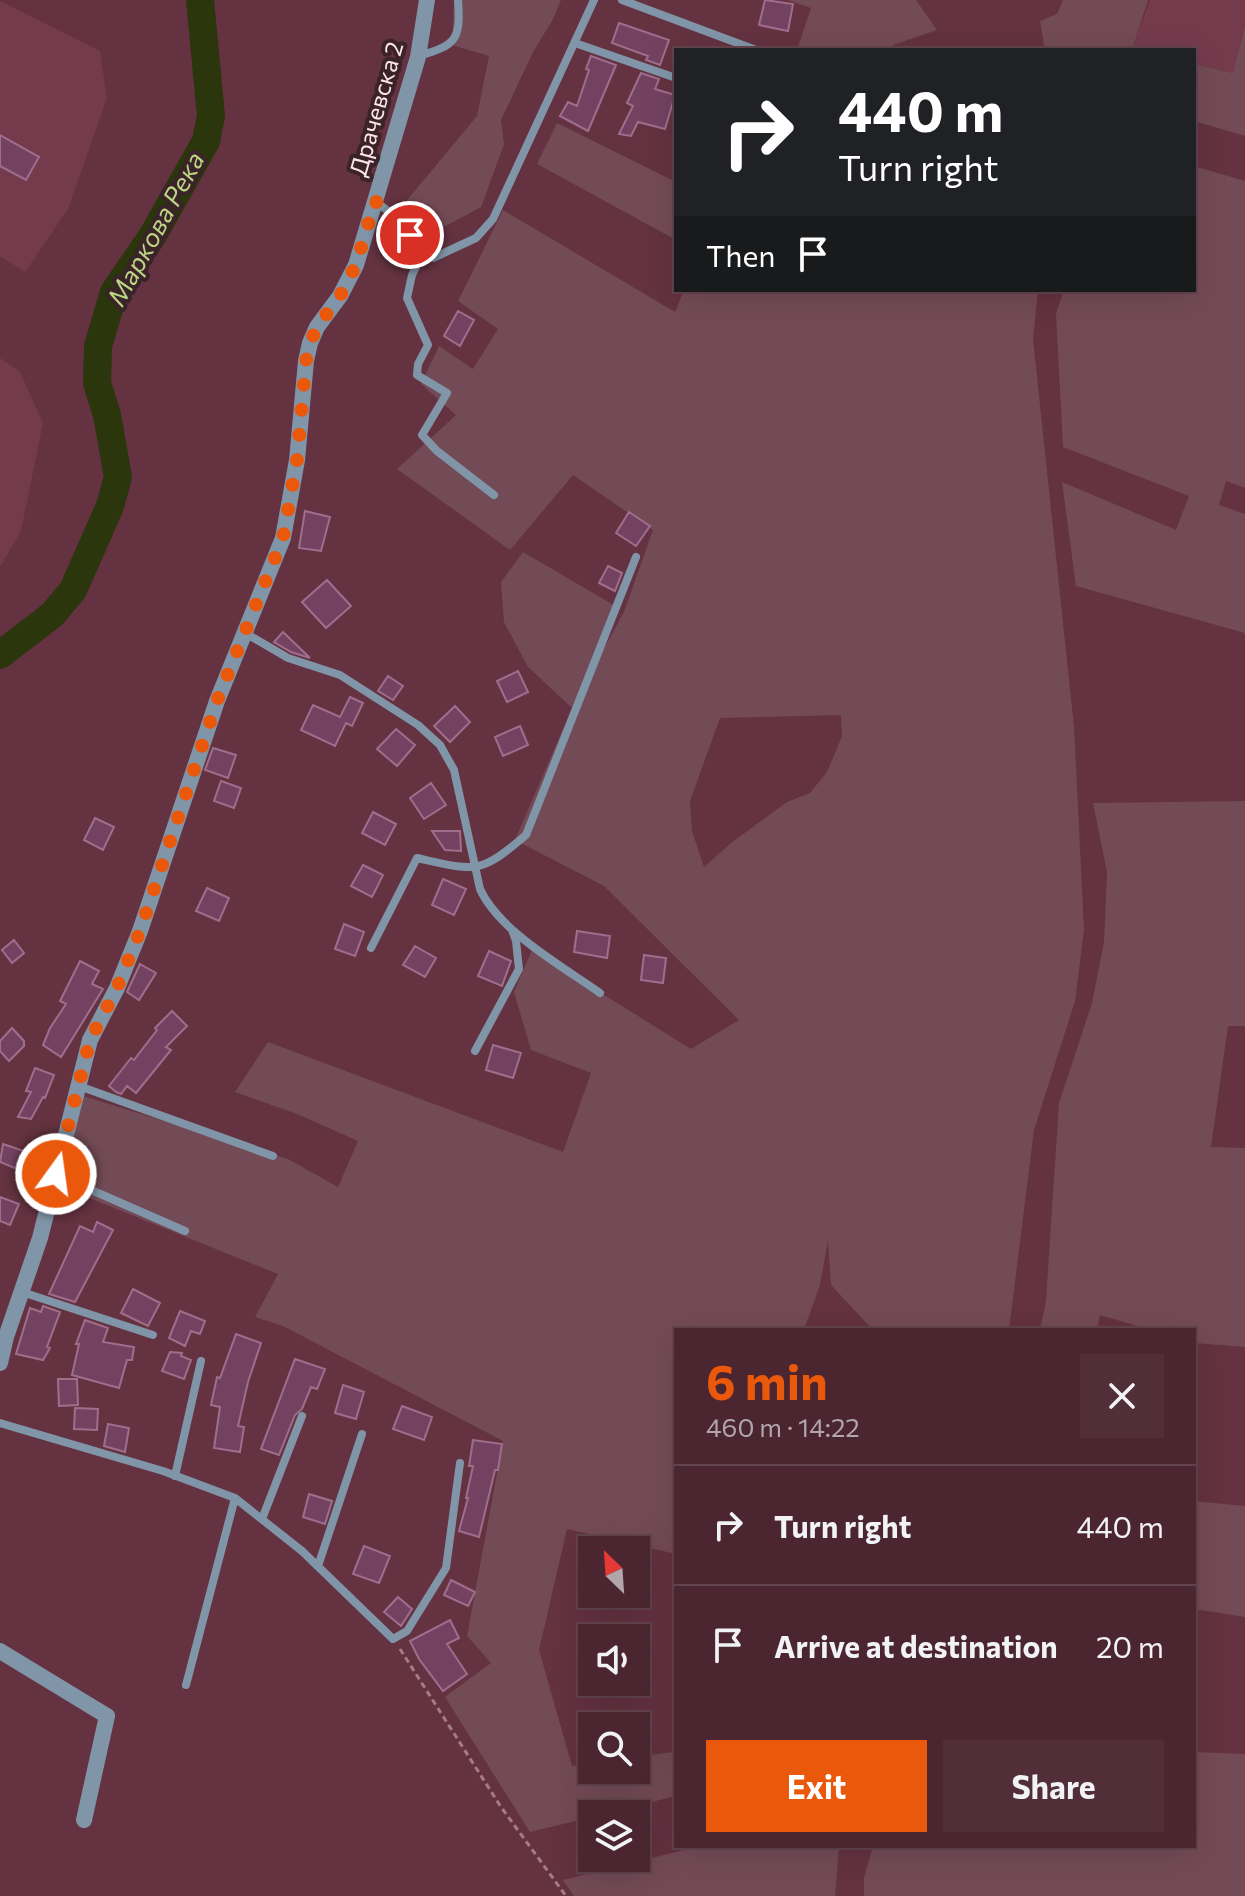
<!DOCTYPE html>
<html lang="en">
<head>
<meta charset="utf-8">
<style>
	body { margin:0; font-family:Commissioner,sans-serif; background:#522e39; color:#f1f3f6; height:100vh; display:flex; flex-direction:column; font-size:30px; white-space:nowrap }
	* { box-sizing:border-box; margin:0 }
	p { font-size:26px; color:#b2a5ab }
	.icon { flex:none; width:44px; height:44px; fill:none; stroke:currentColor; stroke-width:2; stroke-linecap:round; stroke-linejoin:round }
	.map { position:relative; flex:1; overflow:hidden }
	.panel { position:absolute; left:674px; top:1328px; width:522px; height:520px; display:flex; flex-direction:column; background:#4b2631; border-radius:0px; box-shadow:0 8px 32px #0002,0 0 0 2px #62434d }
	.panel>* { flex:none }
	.hud { position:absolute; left:674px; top:48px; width:522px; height:244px; border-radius:0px; box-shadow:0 8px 32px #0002,0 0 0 2px #62434d; background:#202124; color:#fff; overflow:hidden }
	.needle { width:52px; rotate:335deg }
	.fabs { position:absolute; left:578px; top:1536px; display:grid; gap:16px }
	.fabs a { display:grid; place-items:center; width:72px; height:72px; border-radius:0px; background:#4b2631; box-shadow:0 8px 32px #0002,0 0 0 2px #62434d; font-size:40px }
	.pin { position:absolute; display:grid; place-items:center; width:68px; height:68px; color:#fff; margin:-34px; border:4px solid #fff; border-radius:50%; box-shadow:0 2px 8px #0007 }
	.me { position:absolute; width:88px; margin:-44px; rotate:14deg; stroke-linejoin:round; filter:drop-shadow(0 0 6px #0008) }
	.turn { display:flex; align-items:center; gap:28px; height:168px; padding:0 32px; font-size:36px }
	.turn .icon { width:104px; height:104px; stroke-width:2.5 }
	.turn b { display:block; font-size:56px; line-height:68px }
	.then { display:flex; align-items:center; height:76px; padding:0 32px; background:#0003; gap:16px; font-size:30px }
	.round { display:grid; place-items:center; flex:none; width:84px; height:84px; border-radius:0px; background:#522e39 }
	.overview { display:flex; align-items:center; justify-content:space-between; height:136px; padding:0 32px }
	h1 { font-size:48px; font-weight:700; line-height:60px; color:#ea580c }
	.action { display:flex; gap:16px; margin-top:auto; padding:16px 32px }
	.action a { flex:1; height:92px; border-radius:0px; background:#ea580c; color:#fff; font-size:32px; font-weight:700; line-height:92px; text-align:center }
	.action a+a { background:#522e39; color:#f1f3f6 }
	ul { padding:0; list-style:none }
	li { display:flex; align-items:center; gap:24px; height:120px; padding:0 32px; border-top:2px solid #62434d }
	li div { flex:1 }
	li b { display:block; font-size:30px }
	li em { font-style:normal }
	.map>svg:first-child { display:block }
	.built { fill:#743b4d }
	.green { fill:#734b56; fill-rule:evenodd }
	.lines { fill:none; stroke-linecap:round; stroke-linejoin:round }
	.river { stroke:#2b360c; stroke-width:28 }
	.building { fill:#744261; stroke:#9f6e8c; stroke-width:2 }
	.path { stroke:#a47c87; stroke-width:3; stroke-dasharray:6 4; stroke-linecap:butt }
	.lane { stroke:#8096a8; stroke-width:8 }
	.street { stroke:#8096a8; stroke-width:16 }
	.route { stroke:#ea580c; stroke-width:14; stroke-dasharray:0 25.2 }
	.labels { text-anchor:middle; stroke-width:8; stroke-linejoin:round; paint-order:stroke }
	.street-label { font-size:24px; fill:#fee4ea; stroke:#3a2329 }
	.water-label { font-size:26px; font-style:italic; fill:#bcd582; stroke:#3a2329 }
</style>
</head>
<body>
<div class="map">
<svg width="1245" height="1896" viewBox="0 0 1245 1896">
	<rect width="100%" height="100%" fill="#643241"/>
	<!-- built -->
	<path class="built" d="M 1150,0 L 1245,0 L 1245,24 L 1233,73 L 1194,64 L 1194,50 L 1132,49 Z
		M 0,1 L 100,51 L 107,98 L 68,209 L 25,272 L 0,256 Z
		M 0,358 L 20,372 L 43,423 L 21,531 L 0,567 Z"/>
	<!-- green -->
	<path class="green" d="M 454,0 L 561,0 L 552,21 L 533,52 L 501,120 L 504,144 L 481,207 L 425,237 L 403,205 L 477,116 L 489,56 L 452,45 Z
		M 788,0 L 916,0 L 937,30 L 893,45 L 893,50 L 797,50 L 811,8 Z
		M 1063,0 L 1148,0 L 1132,50 L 1045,50 L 1040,21 L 1057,14 Z
		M 1245,25 L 1245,136 L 1194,121 L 1194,64 L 1233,73 Z
		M 557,123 L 676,182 L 676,240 L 537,164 Z
		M 1194,166 L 1245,181 L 1245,488 L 1226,481 L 1219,505 L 1245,514 L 1245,633 L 1076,586 L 1062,482 L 1176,530 L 1189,496 L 1063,447 L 1056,313 L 1064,290 L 1194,290 Z
		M 503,210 L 675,312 L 684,290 L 1038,290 L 1033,339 L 1074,727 L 1084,930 L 1075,1001 L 1034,1130 L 1009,1330 L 873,1330 L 831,1285 L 828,1240 L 820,1285 L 804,1330 L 676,1330 L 676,1554 L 567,1529 L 539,1650 L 572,1766 L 592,1763 L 592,1770 L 636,1770 L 636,1757 L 673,1752 L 676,1742 L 676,1796 L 602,1814 L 592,1814 L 592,1817 L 530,1832 L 445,1697 L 491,1663 L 467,1636 L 503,1441 L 283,1326 L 255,1317 L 278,1274 L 62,1187 L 83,1096 L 288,1159 L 338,1187 L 358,1141 L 297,1114 L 235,1092 L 268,1042 L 563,1152 L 591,1073 L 531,1050 L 514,992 L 532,950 L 691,1049 L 739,1020 L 604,886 L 515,840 L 572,708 L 528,667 L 504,622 L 501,582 L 523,552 L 617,607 L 577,698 L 624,612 L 653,530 L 573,475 L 510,550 L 397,469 L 456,415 L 421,384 L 439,346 L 473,369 L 498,329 L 458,301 ZM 841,715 L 842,736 L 827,772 L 810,793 L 787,802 L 731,843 L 704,867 L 692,831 L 690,801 L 720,718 Z
		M 1245,801 L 1245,1026 L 1228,1026 L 1211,1147 L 1245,1148 L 1245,1347 L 1195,1343 L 1194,1330 L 1151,1330 L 1100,1315 L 1097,1330 L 1040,1330 L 1046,1301 L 1059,1103 L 1092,1003 L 1104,942 L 1107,872 L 1093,803 Z
		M 1194,1501 L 1245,1506 L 1245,1617 L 1194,1609 Z
		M 1194,1752 L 1245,1754 L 1245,1896 L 864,1896 L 864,1878 L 873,1846 L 1194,1846 Z
		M 700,1846 L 839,1846 L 835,1896 L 574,1896 L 563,1880 Z"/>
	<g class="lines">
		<!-- river -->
		<path class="river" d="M 0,655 L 52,615 L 73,590 L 110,506 L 118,477 L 107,415 L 97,383 L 98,346 L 114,292 L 153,235 L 206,141 L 211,116 L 200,0"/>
	</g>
	<!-- building -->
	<path class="building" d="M 765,0 L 793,4 L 788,31 L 759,25 Z
		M 619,23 L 669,40 L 660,65 L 646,60 L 648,56 L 612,43 Z
		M 591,56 L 616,65 L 588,131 L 560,116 L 568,102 L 577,106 L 589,70 L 586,69 Z
		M 641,73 L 659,79 L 655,89 L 675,95 L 665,129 L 638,122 L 631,136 L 619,134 L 633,106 L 627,103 Z
		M 0,135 L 39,157 L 26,180 L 0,166 Z
		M 458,311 L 474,320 L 460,346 L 444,336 Z
		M 305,511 L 330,517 L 321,551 L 299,548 Z
		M 629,512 L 650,526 L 636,546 L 616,533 Z
		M 608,566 L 622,573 L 615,591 L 599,583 Z
		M 327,580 L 351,606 L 326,628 L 302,602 Z
		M 283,632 L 310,658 L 291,652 L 274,642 Z
		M 518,671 L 528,692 L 507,702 L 497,681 Z
		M 388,676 L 403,686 L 393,700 L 378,691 Z
		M 350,697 L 363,703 L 352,726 L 346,723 L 335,746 L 301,730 L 313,705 L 340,717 Z
		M 455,706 L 470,722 L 450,742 L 434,726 Z
		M 520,726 L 528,745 L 503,756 L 495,737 Z
		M 396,729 L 415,745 L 397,766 L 377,749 Z
		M 213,748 L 236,755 L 228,778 L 205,770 Z
		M 221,781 L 241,788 L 234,808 L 214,801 Z
		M 431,783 L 446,805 L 424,819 L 410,798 Z
		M 373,812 L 396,824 L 385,845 L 362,833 Z
		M 95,818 L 114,827 L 103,850 L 84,840 Z
		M 432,831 L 460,831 L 461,851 L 445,850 Z
		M 363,865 L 383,875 L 372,897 L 351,886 Z
		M 443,879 L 466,889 L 454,915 L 432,905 Z
		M 207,888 L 229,898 L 219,921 L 196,911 Z
		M 344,924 L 364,932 L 355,956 L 335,949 Z
		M 577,931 L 610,936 L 607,958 L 574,952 Z
		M 14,940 L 24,953 L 12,963 L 2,950 Z
		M 415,946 L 436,958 L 425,977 L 403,965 Z
		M 489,951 L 511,961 L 502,986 L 478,976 Z
		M 644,955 L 666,958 L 663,983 L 641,980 Z
		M 80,961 L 99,971 L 92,984 L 103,989 L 61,1057 L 43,1045 L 50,1028 L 66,1004 L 60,1001 Z
		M 140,964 L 156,973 L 139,1000 L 127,992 Z
		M 172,1011 L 187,1026 L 166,1047 L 171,1050 L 136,1093 L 127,1086 L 121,1094 L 116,1092 L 109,1086 L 131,1058 L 134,1060 L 157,1030 L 155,1028 Z
		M 12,1028 L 24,1041 L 24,1046 L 9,1061 L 0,1051 L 0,1041 Z
		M 493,1045 L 521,1053 L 513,1078 L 486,1070 Z
		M 35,1068 L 54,1075 L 45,1098 L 43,1097 L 31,1119 L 18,1117 L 31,1092 L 26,1091 Z
		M 3,1144 L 24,1151 L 17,1169 L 0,1162 Z
		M 0,1197 L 19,1204 L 10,1225 L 0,1221 Z
		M 97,1222 L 113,1230 L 75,1302 L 49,1294 L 80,1226 L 93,1232 Z
		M 133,1289 L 160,1303 L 148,1326 L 121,1313 Z
		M 43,1306 L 60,1312 L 47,1347 L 50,1348 L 43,1360 L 16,1354 L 30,1308 L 41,1312 Z
		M 180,1311 L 205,1321 L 200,1334 L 191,1331 L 185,1346 L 169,1338 Z
		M 85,1320 L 108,1328 L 103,1342 L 134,1347 L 132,1360 L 127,1360 L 119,1388 L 72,1375 L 79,1344 L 76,1344 Z
		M 236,1334 L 261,1343 L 248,1382 L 238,1426 L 244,1427 L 240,1452 L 214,1448 L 220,1407 L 211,1405 L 217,1377 L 220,1378 Z
		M 170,1352 L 182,1353 L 181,1356 L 191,1360 L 184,1379 L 162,1371 Z
		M 295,1359 L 325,1369 L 317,1389 L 311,1387 L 302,1409 L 295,1415 L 279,1455 L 261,1449 Z
		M 58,1379 L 77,1379 L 78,1405 L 59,1406 Z
		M 343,1385 L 364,1392 L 356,1419 L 335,1413 Z
		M 402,1406 L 432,1417 L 424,1440 L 393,1429 Z
		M 75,1408 L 98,1409 L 97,1430 L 74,1429 Z
		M 108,1424 L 129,1428 L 125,1452 L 104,1446 Z
		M 473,1440 L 502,1444 L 498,1470 L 495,1470 L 479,1537 L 459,1531 L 468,1498 L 466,1498 L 473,1466 L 469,1466 Z
		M 309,1494 L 332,1501 L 325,1524 L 303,1517 Z
		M 364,1546 L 390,1556 L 379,1583 L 353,1574 Z
		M 451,1580 L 475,1592 L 468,1606 L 444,1595 Z
		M 398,1597 L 412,1609 L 401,1626 L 384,1612 Z
		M 450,1620 L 459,1638 L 447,1644 L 467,1674 L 443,1691 L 419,1659 L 410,1641 Z"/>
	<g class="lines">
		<!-- path -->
		<path class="path" d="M 400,1649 L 501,1807 L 566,1896"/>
		<!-- lane -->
		<path class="lane" d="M 622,0 L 756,50
			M 575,43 L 676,78
			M 419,56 C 456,45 461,40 458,0
			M 376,202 L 392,214 L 410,235 L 422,255 L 433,258 L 476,238 L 493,219 L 594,0
			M 422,255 L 412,275 L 407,298 L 428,345 L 418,364 L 417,375 L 447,393 L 422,435 L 437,451 L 494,495
			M 245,633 L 288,658 L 340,675 L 418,725 L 440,745 L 454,770 L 480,889 C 499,931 562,966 600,993
			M 371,948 L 417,858 C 476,871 479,875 526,835 L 636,557
			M 475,1051 L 519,969 L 516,941 L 512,930
			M 79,1086 L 273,1156
			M 57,1175 L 185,1231
			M 22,1292 L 153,1335
			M 0,1423 L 163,1471 L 235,1498 L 302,1551 L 393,1639 L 407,1631 L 446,1568 L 460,1463
			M 175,1476 L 201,1361
			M 262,1519 L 302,1416
			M 318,1566 L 362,1434
			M 186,1685 L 235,1498"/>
		<!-- street -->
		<path class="street" d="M 0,1363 L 6,1337 L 40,1238 L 90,1040 L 117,988 L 140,931 L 217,701 L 283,538 L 297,460 L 306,361 L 310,343 L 317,327 L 340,296 L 356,265 L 418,57 L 427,0
			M 0,1651 L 107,1716 L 84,1820"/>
	</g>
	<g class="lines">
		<!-- route -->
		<path class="route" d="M 56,1174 L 90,1040 L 117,988 L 140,931 L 217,701 L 283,538 L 297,460 L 306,361 L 310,343 L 317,327 L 340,296 L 356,265 L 375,201 L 392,214 L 410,235"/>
	</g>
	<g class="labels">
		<!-- street labels -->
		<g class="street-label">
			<text transform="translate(377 109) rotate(-74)" y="8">Драчевска 2</text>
		</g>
		<!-- water labels -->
		<g class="water-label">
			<text transform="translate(156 229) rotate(-61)" y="9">Маркова Река</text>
		</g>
	</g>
</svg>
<div class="fabs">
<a><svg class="needle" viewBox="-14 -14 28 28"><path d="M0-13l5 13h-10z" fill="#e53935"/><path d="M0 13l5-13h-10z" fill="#b2a5ab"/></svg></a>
<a><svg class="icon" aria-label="sound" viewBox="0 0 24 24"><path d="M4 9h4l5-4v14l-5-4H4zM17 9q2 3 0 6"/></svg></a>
<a><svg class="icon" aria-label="search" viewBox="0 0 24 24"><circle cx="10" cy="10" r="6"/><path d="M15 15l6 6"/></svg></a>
<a><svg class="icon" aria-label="layers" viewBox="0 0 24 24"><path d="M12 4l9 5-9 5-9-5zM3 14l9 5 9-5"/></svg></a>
</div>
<div class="pin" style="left:410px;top:235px;background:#d93025"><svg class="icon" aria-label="arrive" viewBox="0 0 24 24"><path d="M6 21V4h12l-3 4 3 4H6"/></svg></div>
<svg class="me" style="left:56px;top:1174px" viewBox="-20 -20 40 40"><circle r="17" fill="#ea580c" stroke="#fff" stroke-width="3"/><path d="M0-11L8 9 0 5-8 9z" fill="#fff"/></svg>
<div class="hud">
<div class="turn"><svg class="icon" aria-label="right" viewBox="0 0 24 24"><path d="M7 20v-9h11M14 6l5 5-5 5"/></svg><div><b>440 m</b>Turn right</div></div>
<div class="then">Then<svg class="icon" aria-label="arrive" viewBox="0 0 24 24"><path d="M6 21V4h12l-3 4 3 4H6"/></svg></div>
</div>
<section class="panel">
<div class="overview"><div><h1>6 min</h1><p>460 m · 14:22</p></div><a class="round"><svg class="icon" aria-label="close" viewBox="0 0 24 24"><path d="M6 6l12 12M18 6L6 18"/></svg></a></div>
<ul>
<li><svg class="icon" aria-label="right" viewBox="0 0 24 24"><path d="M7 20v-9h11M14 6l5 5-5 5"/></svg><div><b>Turn right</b></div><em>440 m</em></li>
<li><svg class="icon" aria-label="arrive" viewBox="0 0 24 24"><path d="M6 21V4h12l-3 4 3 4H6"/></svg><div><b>Arrive at destination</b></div><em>20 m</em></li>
</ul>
<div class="action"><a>Exit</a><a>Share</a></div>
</section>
</div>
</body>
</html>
